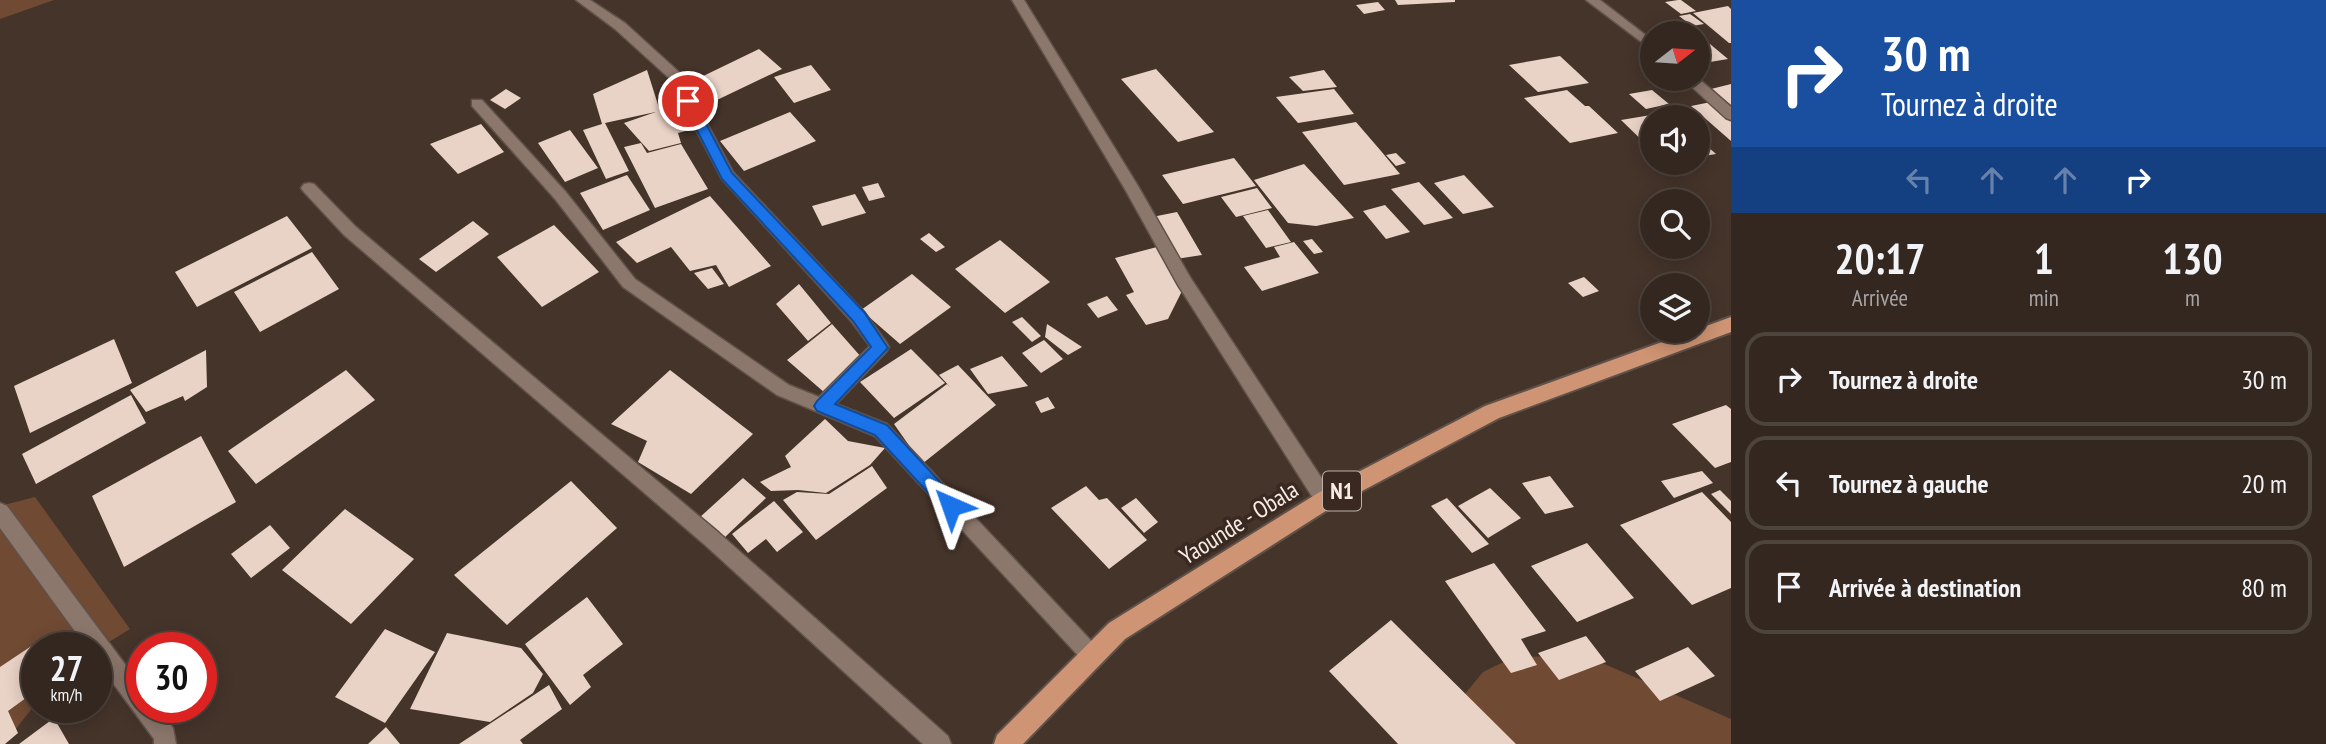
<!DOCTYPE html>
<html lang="fr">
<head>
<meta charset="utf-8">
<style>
	body { margin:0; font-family:"PT Sans Narrow",sans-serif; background:#3f332d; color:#f1f3f6; height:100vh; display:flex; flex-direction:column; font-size:26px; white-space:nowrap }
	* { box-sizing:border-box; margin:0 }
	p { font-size:23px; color:#a9a5a5 }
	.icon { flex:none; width:38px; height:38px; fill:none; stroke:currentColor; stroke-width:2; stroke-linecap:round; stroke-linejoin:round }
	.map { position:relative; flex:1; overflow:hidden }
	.panel { display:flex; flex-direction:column; background:#342720; width:595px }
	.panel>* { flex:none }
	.top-card { background:#1a4fa0; color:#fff; overflow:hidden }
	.needle { width:46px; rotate:73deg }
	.buttons { position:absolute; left:1640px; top:21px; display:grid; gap:14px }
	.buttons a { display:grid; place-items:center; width:70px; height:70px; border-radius:50%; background:#342720; box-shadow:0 4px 18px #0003,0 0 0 2px #4e443e; font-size:35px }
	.speed { position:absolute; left:21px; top:632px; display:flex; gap:14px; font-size:35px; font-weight:700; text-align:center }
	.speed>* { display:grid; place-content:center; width:91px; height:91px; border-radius:50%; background:#342720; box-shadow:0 4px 18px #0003,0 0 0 2px #4e443e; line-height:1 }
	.speed small { font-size:18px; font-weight:400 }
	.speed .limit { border:10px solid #d22; background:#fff; color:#111 }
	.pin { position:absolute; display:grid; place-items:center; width:60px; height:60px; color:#fff; margin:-30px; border:4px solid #fff; border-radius:50%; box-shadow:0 2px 7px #0007 }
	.me { position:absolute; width:77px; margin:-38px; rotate:317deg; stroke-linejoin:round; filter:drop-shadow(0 0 5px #0008) }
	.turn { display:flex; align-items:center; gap:24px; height:147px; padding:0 35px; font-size:32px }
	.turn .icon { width:91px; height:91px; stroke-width:2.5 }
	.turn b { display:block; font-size:49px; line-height:60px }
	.lanes { display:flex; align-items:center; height:66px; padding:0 35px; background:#0003; justify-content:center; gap:35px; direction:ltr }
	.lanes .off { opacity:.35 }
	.eta { display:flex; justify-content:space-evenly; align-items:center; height:119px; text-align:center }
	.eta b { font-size:42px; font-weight:800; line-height:49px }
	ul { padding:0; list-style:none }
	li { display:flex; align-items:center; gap:21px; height:94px; margin:0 14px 10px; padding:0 21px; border:4px solid #4e443e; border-radius:21px }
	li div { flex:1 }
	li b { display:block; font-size:26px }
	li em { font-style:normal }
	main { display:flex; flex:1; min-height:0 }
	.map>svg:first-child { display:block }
	.green { fill:#704a33 }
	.building { fill:#e9d2c6 }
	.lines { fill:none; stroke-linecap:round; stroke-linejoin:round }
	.minor-casing { stroke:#605149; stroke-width:3 }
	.trunk-casing { stroke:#605149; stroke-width:4 }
	.minor { fill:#8c776c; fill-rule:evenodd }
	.trunk { fill:#ce9473; fill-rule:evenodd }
	.route { fill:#1a73e8; stroke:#114b97; stroke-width:2 }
	.labels { text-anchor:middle; stroke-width:7; stroke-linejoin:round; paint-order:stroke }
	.shield { fill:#3a2920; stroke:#beb2aa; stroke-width:2 }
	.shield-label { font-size:23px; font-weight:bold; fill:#f7ece5 }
	.street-label { font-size:24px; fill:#f7ece5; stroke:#3a2920 }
</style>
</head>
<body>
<main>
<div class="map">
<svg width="1731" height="744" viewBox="0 0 1731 744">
	<rect width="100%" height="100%" fill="#45342a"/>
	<!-- green -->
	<path class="green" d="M 0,0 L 54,0 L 0,19 Z
		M 35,497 L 130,629 L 96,650 L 96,648 L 37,648 L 37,702 L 4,744 L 0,744 L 0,506 Z
		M 1586,656 L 1731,719 L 1731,744 L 1424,744 L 1483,672 L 1514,657 Z"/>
	<!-- building -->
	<path class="building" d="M 1395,0 L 1455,0 L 1455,2 L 1398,5 Z
		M 1678,0 L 1681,0 L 1696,11 L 1681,14 L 1665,2 Z
		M 1378,2 L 1385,10 L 1364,14 L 1356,5 Z
		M 1728,6 L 1731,9 L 1731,43 L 1729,43 L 1693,13 Z
		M 1690,14 L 1704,24 L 1692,26 L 1679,16 Z
		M 1698,34 L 1728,59 L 1698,64 Z
		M 759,49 L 782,69 L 717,100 L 695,80 Z
		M 1560,56 L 1589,83 L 1538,92 L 1509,65 Z
		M 811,65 L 831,90 L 794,103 L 774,77 Z
		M 1156,69 L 1214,132 L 1178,142 L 1121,79 Z
		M 647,70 L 660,111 L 605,123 L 629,171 L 606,179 L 583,130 L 602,124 L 593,94 Z
		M 1324,70 L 1337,87 L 1303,91 L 1289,77 Z
		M 1731,84 L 1731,105 L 1711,89 Z
		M 506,89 L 521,98 L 505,109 L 490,100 Z
		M 1334,89 L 1354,114 L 1298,123 L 1276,97 Z
		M 1567,90 L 1585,106 L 1589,106 L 1618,133 L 1570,143 L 1524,98 Z
		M 1652,90 L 1669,104 L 1646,109 L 1629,94 Z
		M 1711,102 L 1731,119 L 1731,141 L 1691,106 Z
		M 670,107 L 689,130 L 678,133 L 681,143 L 649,151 L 624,123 Z
		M 790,112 L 816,141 L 744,171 L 720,141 Z
		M 1669,112 L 1674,117 L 1652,117 L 1652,150 L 1621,120 Z
		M 1356,122 L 1381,151 L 1400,174 L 1344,185 L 1302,132 Z
		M 481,124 L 504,152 L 458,174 L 430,144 Z
		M 570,130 L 598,168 L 565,182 L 538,143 Z
		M 1698,138 L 1716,154 L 1698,157 Z
		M 641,143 L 647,153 L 681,144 L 708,189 L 655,208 L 624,147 Z
		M 1396,153 L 1406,163 L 1396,166 L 1386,155 Z
		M 1234,158 L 1256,186 L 1183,204 L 1162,175 Z
		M 1304,164 L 1354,218 L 1316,226 L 1288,223 L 1254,180 Z
		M 627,175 L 650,210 L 603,230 L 580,193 Z
		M 1464,175 L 1494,207 L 1463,214 L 1434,183 Z
		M 1419,182 L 1453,218 L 1424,225 L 1391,189 Z
		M 878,183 L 885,197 L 869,201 L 862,187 Z
		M 1257,188 L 1272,208 L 1236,217 L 1221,197 Z
		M 855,194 L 866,213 L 822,226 L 812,206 Z
		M 710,196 L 771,266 L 729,287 L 716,265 L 690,271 L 671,247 L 637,263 L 616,242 Z
		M 1385,205 L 1410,232 L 1386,239 L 1363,211 Z
		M 1268,210 L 1291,242 L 1266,248 L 1243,216 Z
		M 1177,212 L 1202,255 L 1176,259 L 1152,217 Z
		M 287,216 L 312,248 L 197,307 L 175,272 Z
		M 473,221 L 489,234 L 436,272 L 419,259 Z
		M 554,225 L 599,272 L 542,307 L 497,257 Z
		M 929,233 L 945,247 L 936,252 L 920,239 Z
		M 1312,239 L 1323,252 L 1314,254 L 1303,241 Z
		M 1000,240 L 1050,282 L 1005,313 L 955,269 Z
		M 1294,242 L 1319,273 L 1262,291 L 1244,267 L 1280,257 L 1274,247 Z
		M 1157,247 L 1183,289 L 1168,319 L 1146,325 L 1126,295 L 1134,292 L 1115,258 Z
		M 312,252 L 339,289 L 260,332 L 234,292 Z
		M 712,268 L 724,284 L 708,289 L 694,273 Z
		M 912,274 L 951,307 L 900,344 L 861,310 Z
		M 1584,277 L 1599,291 L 1583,297 L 1568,283 Z
		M 799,284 L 831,323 L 808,341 L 776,304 Z
		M 1107,296 L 1118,310 L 1098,318 L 1087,304 Z
		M 1022,317 L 1041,336 L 1032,342 L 1012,322 Z
		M 832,324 L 862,358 L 825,393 L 787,360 Z
		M 1047,324 L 1082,347 L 1068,355 L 1045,337 Z
		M 114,339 L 132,383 L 30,433 L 14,386 Z
		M 1044,340 L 1063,359 L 1041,373 L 1022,353 Z
		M 911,349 L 945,383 L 894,418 L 860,382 Z
		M 206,350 L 207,387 L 185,401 L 183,396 L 146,412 L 130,390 Z
		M 1002,356 L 1028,386 L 988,394 L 970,369 Z
		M 958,365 L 996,405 L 922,464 L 894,424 L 947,384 L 951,388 L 939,375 Z
		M 346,370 L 375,400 L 256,484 L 228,451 Z
		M 670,370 L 753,434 L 691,494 L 638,462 L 647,441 L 611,424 Z
		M 131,395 L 146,423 L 36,484 L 22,454 Z
		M 1048,397 L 1055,408 L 1041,413 L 1035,402 Z
		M 1726,405 L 1731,409 L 1731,462 L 1715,468 L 1672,424 Z
		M 825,419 L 848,441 L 885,448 L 870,465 L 826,493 L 798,490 L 771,491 L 760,482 L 791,467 L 785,456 Z
		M 201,436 L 236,502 L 124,567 L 92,496 Z
		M 872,466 L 887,488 L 816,540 L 783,500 L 797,492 L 829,494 Z
		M 1702,471 L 1713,483 L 1674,498 L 1661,481 Z
		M 1550,476 L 1574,507 L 1545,514 L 1522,483 Z
		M 743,478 L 766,498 L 723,539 L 699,518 Z
		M 571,481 L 617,528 L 507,625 L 454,575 Z
		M 1086,486 L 1099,500 L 1107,498 L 1147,540 L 1109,569 L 1051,508 Z
		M 1490,488 L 1521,518 L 1488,538 L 1458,506 Z
		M 1720,490 L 1731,501 L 1731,514 L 1711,494 Z
		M 1702,492 L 1731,522 L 1731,588 L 1692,605 L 1620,525 Z
		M 1136,498 L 1158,522 L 1144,533 L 1121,508 Z
		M 1447,498 L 1489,544 L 1472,553 L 1431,506 Z
		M 774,501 L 803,532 L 777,552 L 766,539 L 748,553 L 732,534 Z
		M 345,509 L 414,559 L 351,624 L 282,570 Z
		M 270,525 L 290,548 L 251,578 L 231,554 Z
		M 1587,543 L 1634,598 L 1577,622 L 1531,566 Z
		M 1494,563 L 1546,631 L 1521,639 L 1537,665 L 1511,673 L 1445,581 Z
		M 587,597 L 623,644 L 583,675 L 591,687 L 570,705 L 525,644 Z
		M 1391,620 L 1516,744 L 1398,744 L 1329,671 Z
		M 385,629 L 435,652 L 385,723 L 335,697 Z
		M 447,633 L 521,648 L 543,674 L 533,693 L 490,722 L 410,709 Z
		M 1586,636 L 1606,662 L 1559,680 L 1538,653 Z
		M 39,641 L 43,648 L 37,648 L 37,690 L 8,711 L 18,733 L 5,744 L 0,744 L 0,667 Z
		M 1688,647 L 1715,676 L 1660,701 L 1635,671 Z
		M 549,685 L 562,709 L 520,740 L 523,744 L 459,744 Z
		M 54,718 L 69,744 L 19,744 Z
		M 386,727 L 400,744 L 368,744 Z"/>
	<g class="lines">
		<defs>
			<path id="minor" d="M 576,0 L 590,0 L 625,23 L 680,73 L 733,172 L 864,312 L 886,342 L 889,347 L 886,352 L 836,404 L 887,424 L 1099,649 L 1103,656 L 1099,663 L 1092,667 L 1085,663 L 875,436 L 777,395 L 623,287 L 555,199 L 472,106 L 472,100 L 482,100 L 565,191 L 635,279 L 789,385 L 819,397 L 870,346 L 852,322 L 722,179 L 669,78 L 615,29 Z
				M 1012,0 L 1024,0 L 1138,186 L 1190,277 L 1332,494 L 1335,500 L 1332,506 L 1325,509 L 1318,506 L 1178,285 L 1126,191 Z
				M 1586,0 L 1600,0 L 1652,40 L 1652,50 Z
				M 1698,78 L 1731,107 L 1731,120 L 1726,118 L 1683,79 Z
				M 309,183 L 314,184 L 356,227 L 719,533 L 948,736 L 951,744 L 923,744 L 705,545 L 344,235 L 304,192 L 301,188 L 304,184 Z
				M 0,503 L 7,506 L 142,687 L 142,707 L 157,707 L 173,728 L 176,744 L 154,744 L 154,739 L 96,660 L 96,648 L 87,648 L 0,528 Z"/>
			<path id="trunk" d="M 1731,317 L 1731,332 L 1499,418 L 1332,507 L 1125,639 L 1023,744 L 994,744 L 997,735 L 1109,623 L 1318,493 L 1485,406 Z"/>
		</defs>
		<!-- minor casing -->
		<use href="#minor" class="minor-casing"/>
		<!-- trunk casing -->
		<use href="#trunk" class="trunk-casing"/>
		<!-- minor -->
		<use href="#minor" class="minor"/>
		<!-- trunk -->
		<use href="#trunk" class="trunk"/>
	</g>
	<!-- route -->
	<path class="route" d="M 688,97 L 694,101 L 732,173 L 864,312 L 888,348 L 835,404 L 887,425 L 957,500 L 960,506 L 957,511 L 951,514 L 945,511 L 875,435 L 817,411 L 814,406 L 817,401 L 871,347 L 853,321 L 722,179 L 682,101 Z"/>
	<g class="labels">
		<!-- shield labels -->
		<rect class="shield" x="1323" y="471.5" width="38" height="39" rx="5"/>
		<g class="shield-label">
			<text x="1342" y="499">N1</text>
		</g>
		<!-- street labels -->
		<g class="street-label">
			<text transform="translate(1239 523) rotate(-32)" y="8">Yaounde - Obala</text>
		</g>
	</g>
</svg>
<div class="buttons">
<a><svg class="needle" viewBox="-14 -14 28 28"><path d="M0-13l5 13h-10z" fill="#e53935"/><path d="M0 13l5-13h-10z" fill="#a9a5a5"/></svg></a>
<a><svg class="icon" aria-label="sound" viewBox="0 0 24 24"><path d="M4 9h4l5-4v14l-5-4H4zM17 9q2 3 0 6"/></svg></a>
<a><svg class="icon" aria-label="search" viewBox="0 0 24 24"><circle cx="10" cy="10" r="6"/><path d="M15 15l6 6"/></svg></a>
<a><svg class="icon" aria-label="layers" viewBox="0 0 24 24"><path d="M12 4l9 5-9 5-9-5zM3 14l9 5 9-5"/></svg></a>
</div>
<div class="speed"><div>27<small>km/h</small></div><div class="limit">30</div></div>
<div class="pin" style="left:688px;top:101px;background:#d93025"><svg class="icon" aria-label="arrive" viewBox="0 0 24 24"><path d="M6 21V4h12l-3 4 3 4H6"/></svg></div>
<svg class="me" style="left:951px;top:506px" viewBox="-20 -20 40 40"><path d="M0-17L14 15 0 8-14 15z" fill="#1a73e8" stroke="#fff" stroke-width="4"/></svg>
</div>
<section class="panel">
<div class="top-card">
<div class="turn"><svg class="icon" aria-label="right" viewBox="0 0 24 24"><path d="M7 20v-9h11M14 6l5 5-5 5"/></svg><div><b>30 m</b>Tournez à droite</div></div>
<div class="lanes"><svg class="icon off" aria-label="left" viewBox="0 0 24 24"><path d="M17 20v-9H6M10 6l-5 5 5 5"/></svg><svg class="icon off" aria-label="ahead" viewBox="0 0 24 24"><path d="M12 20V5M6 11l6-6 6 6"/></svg><svg class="icon off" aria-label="ahead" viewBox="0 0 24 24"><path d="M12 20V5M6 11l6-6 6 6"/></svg><svg class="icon" aria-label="right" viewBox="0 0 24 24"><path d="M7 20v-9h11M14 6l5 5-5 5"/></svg></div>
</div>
<div class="eta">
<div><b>20:17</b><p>Arrivée</p></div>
<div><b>1</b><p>min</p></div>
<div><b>130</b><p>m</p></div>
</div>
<ul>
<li><svg class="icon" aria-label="right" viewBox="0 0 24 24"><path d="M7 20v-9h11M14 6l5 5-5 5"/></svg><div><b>Tournez à droite</b></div><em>30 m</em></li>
<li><svg class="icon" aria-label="left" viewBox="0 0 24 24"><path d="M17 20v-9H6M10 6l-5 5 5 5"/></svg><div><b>Tournez à gauche</b></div><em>20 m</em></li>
<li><svg class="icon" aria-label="arrive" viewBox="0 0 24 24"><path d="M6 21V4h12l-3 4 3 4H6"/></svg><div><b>Arrivée à destination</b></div><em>80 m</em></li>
</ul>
</section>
</main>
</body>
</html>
